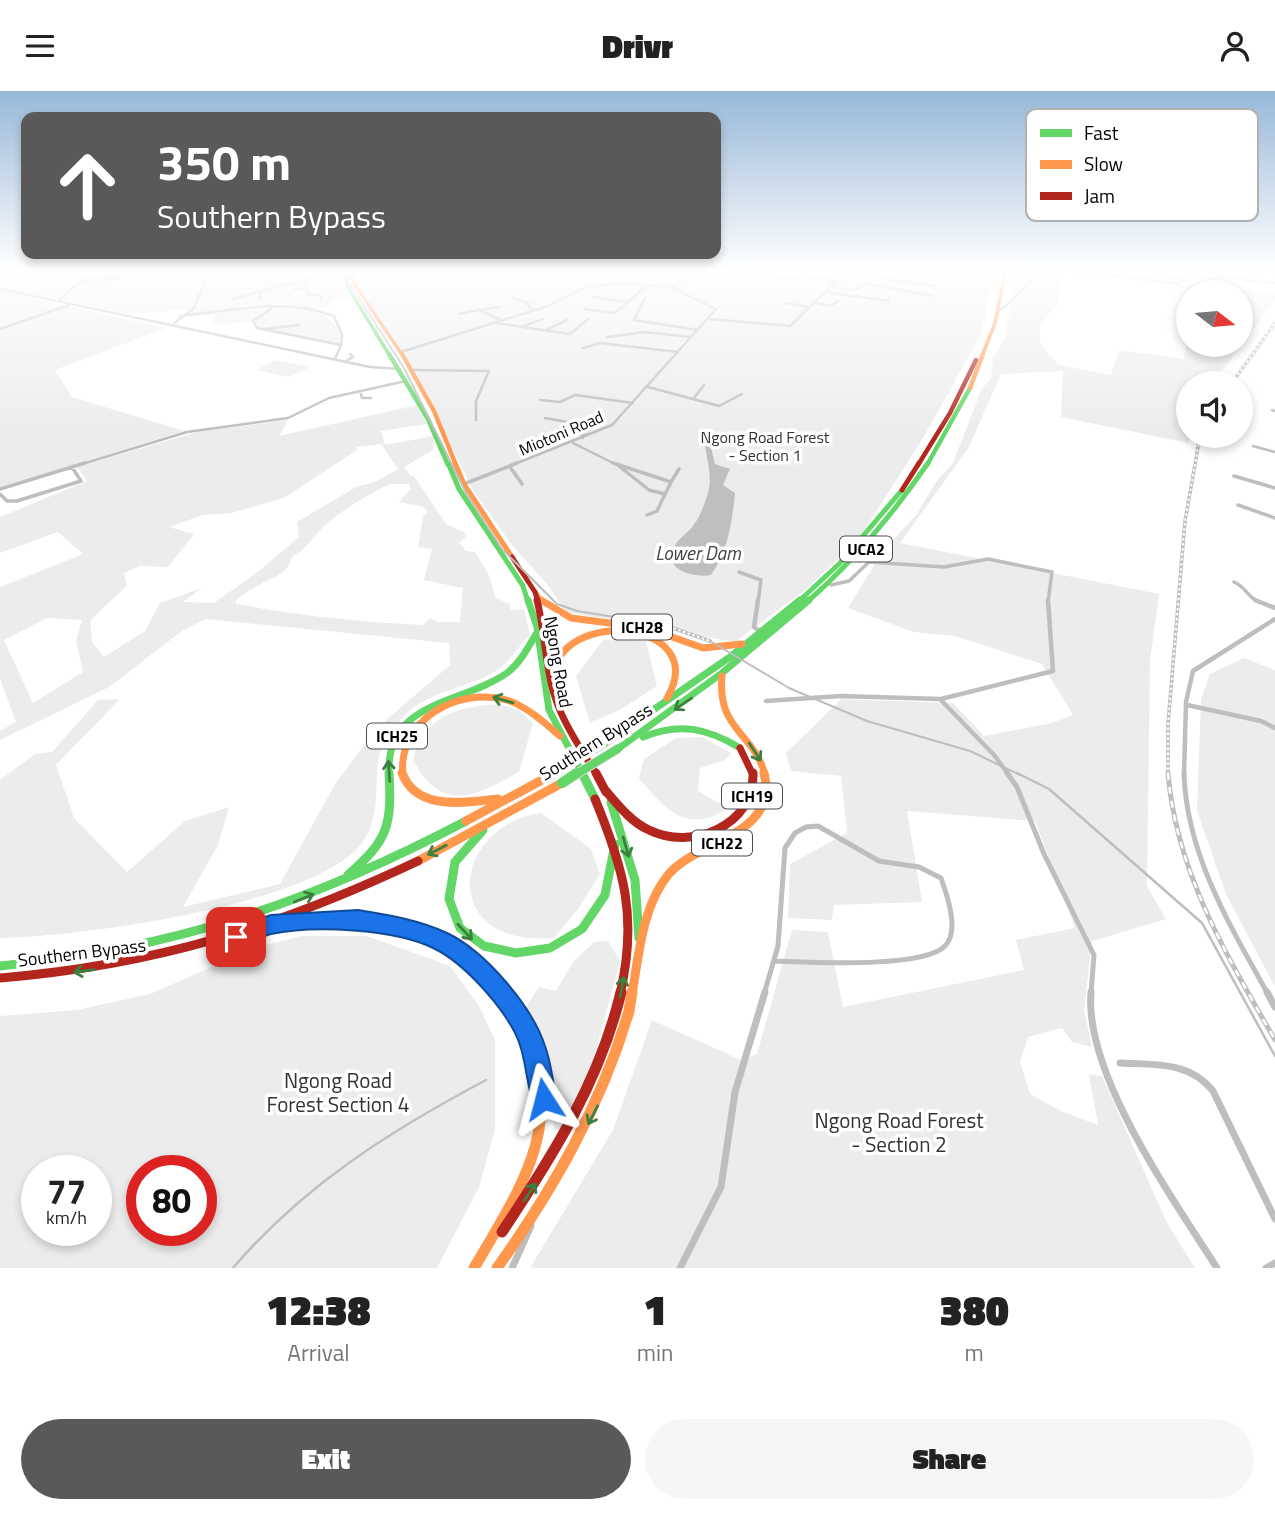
<!DOCTYPE html>
<html lang="en">
<head>
<meta charset="utf-8">
<style>
	body { margin:0; font-family:"Titillium Web",sans-serif; background:#f6f6f6; color:#222; height:100vh; display:flex; flex-direction:column; font-size:26px; white-space:nowrap }
	* { box-sizing:border-box; margin:0 }
	p { font-size:23px; color:#767676 }
	.icon { flex:none; width:38px; height:38px; fill:none; stroke:currentColor; stroke-width:2; stroke-linecap:round; stroke-linejoin:round }
	.map { position:relative; height:1177px; overflow:hidden }
	.side { display:flex; flex-direction:column; background:#fff; flex:1 }
	.side>* { flex:none }
	.guide { position:absolute; left:21px; top:21px; width:700px; height:147px; border-radius:14px; box-shadow:0 4px 10px #0003; background:#595959; color:#fff; overflow:hidden }
	.needle { width:46px; rotate:106deg }
	.controls { position:absolute; left:1176px; top:189px; display:grid; gap:14px }
	.controls a { display:grid; place-items:center; width:77px; height:77px; border-radius:50%; background:#fff; box-shadow:0 4px 10px #0003; font-size:35px }
	.speed { position:absolute; left:21px; top:1064px; display:flex; gap:14px; font-size:35px; font-weight:700; text-align:center }
	.speed>* { display:grid; place-content:center; width:91px; height:91px; border-radius:50%; background:#fff; box-shadow:0 4px 10px #0003; line-height:1 }
	.speed small { font-size:18px; font-weight:400 }
	.speed .limit { border:10px solid #d22; background:#fff; color:#111 }
	.pin { position:absolute; display:grid; place-items:center; width:60px; height:60px; color:#fff; margin:-30px; border-radius:14px; box-shadow:0 4px 10px #0006 }
	.me { position:absolute; width:77px; margin:-38px; rotate:351deg; stroke-linejoin:round; filter:drop-shadow(0 0 5px #0008) }
	.turn { display:flex; align-items:center; gap:24px; height:147px; padding:0 21px; font-size:32px }
	.turn .icon { width:91px; height:91px; stroke-width:2.5 }
	.turn b { display:block; font-size:49px; line-height:60px }
	.eta { display:flex; justify-content:space-evenly; align-items:center; height:119px; text-align:center }
	.eta b { font-size:42px; font-weight:800; line-height:49px }
	.cta { display:flex; gap:14px; margin-top:auto; padding:14px 21px }
	.cta a { flex:1; height:80px; border-radius:42px; background:#595959; color:#fff; font-size:28px; font-weight:800; line-height:80px; text-align:center }
	.cta a+a { background:#f6f6f6; color:#222 }
	header { display:flex; justify-content:space-between; align-items:center; height:91px; padding:0 21px; background:#fff; font-size:32px; font-weight:800 }
	.map>svg:first-child { display:block }
	.green { fill:#ececec; fill-rule:evenodd }
	.water { fill:#bfbfbf }
	.lines { fill:none; stroke-linecap:round; stroke-linejoin:round }
	.stream { stroke:#bfbfbf; stroke-width:2.5 }
	.street-far4 { stroke:#bebebe; stroke-width:2.5 }
	.street-far3 { stroke:#bebebe; stroke-width:3.5 }
	.street-far2 { stroke:#bebebe; stroke-width:4.5 }
	.street-far1 { stroke:#bebebe; stroke-width:5 }
	.street { stroke:#bebebe; stroke-width:7 }
	.fast-far4 { stroke:#63d668; stroke-width:3.5 }
	.fast-far3 { stroke:#63d668; stroke-width:4.5 }
	.fast-far2 { stroke:#63d668; stroke-width:5 }
	.fast-far1 { stroke:#63d668; stroke-width:7 }
	.fast { stroke:#63d668; stroke-width:9 }
	.slow-far5 { stroke:#ff974d; stroke-width:3.5 }
	.slow-far4 { stroke:#ff974d; stroke-width:4.5 }
	.slow-far3 { stroke:#ff974d; stroke-width:5 }
	.slow-far2 { stroke:#ff974d; stroke-width:7 }
	.slow-far1 { stroke:#ff974d; stroke-width:9 }
	.slow { stroke:#ff974d; stroke-width:11 }
	.jam-far4 { stroke:#b3261e; stroke-width:4.5 }
	.jam-far3 { stroke:#b3261e; stroke-width:5 }
	.jam-far2 { stroke:#b3261e; stroke-width:7 }
	.jam-far1 { stroke:#b3261e; stroke-width:9 }
	.jam { stroke:#b3261e; stroke-width:11 }
	.tram-far1 { stroke:#bebebe; stroke-width:2 }
	.tram { stroke:#bebebe; stroke-width:2.5 }
	.rail-far1-casing { stroke:#bebebe; stroke-width:3.5 }
	.rail-casing { stroke:#bebebe; stroke-width:5 }
	.rail-far1 { stroke:#fff; stroke-width:2; stroke-dasharray:2.5; stroke-linecap:butt }
	.rail { stroke:#fff; stroke-width:2.5; stroke-dasharray:7; stroke-linecap:butt }
	.fast-bridge-far1-casing { stroke:#dbdbdb; stroke-width:10; stroke-linecap:butt }
	.fast-bridge-casing { stroke:#dbdbdb; stroke-width:11; stroke-linecap:butt }
	.fast-bridge-far1 { stroke:#63d668; stroke-width:8 }
	.fast-bridge { stroke:#63d668; stroke-width:10 }
	.oneway { stroke:#3b803e }
	.route { fill:#1a73e8; stroke:#114b97; stroke-width:2 }
	.labels { text-anchor:middle; stroke-width:7; stroke-linejoin:round; paint-order:stroke }
	.far-street-label { font-size:16px; fill:#000; stroke:#fff }
	.far-park-label { font-size:16px; fill:#333; stroke:#fff }
	.shield { fill:#fff; stroke:#4c4c4c; stroke-width:2 }
	.shield-label { font-size:16px; font-weight:bold; fill:#000 }
	.street-label { font-size:18px; fill:#000; stroke:#fff }
	.water-label { font-size:19px; font-style:italic; fill:#444; stroke:#fff }
	.near-park-label { font-size:21px; fill:#333; stroke:#fff }
	.key { fill:#fff; stroke:#b2b2b2; stroke-width:2 }
	.key-label { font-size:19px; fill:#000 }
</style>
</head>
<body>
<header><svg class="icon" aria-label="menu" viewBox="0 0 24 24"><path d="M4 6h16M4 12h16M4 18h16"/></svg>Drivr<svg class="icon" aria-label="person" viewBox="0 0 24 24"><circle cx="12" cy="8" r="4"/><path d="M4 21q1-7 8-7t8 7"/></svg></header>
<div class="map">
<svg width="1275" height="1177" viewBox="0 0 1275 1177">
	<rect width="100%" height="100%" fill="#fff"/>
	<!-- green -->
	<path class="green" d="M 0,178 L 347,178 L 341,185 L 349,206 L 330,210 L 330,214 L 317,218 C 330,227 342,235 339,253 L 260,237 L 254,231 L 212,233 L 216,223 L 181,226 L 193,218 L 129,223 L 0,196 Z
		M 358,178 L 995,178 L 981,243 L 922,349 L 857,450 L 804,500 L 735,551 L 566,521 L 546,492 L 512,454 L 473,399 L 411,274 L 356,191 L 354,186 Z
		M 1017,178 L 1056,179 L 1061,196 L 1057,213 L 1040,234 L 1040,251 L 1058,274 L 1111,284 L 1119,259 L 1184,268 L 1188,242 L 1188,254 L 1241,254 L 1241,201 L 1188,201 L 1188,205 L 1176,198 L 1179,194 L 1275,203 L 1275,209 L 1213,292 L 1188,292 L 1188,345 L 1191,345 L 1188,352 L 1061,326 L 1063,280 L 1001,283 L 969,356 L 900,452 L 1159,503 L 1150,571 L 1147,795 L 1166,828 L 1092,850 L 1084,919 L 1092,956 L 1072,951 L 1062,937 L 1028,946 L 1020,971 L 1030,1003 L 1061,1020 L 1098,1034 L 1089,983 L 1102,985 L 1167,1132 L 1195,1177 L 530,1177 L 613,1039 L 652,929 L 741,969 L 757,963 L 792,839 L 828,841 L 843,916 L 1024,879 L 1016,849 L 1075,837 L 1035,730 L 907,720 L 922,811 L 834,814 L 832,829 L 788,827 L 790,773 L 847,742 L 841,685 L 791,680 L 786,662 L 841,608 L 953,612 L 984,645 L 1052,632 L 1073,624 L 1042,573 L 955,545 L 914,541 L 848,517 L 882,461 L 917,423 L 936,391 L 953,372 L 982,297 L 991,288 L 993,267 L 1005,246 Z
		M 0,200 L 166,237 L 55,279 L 72,306 L 184,340 L 0,397 L 0,279 L 5,277 L 0,278 Z
		M 276,269 L 310,276 L 290,286 L 256,279 Z
		M 417,314 L 427,333 L 381,340 L 385,354 L 434,345 L 433,359 L 404,376 L 410,384 L 414,385 L 446,433 L 464,441 L 466,445 L 459,452 L 466,460 L 475,461 L 488,482 L 496,507 L 510,513 L 511,519 L 524,518 L 530,544 C 516,557 511,571 494,581 C 466,598 427,600 404,625 C 393,637 380,654 378,671 C 375,699 380,727 362,752 C 317,814 77,846 0,847 L 0,689 L 35,663 L 52,661 L 98,609 L 120,608 L 56,674 L 74,727 L 127,781 L 185,730 L 229,716 L 218,754 L 183,816 L 280,793 L 335,693 L 377,637 L 450,574 L 449,552 L 206,528 L 182,540 L 109,596 L 0,649 L 0,640 L 16,631 L 0,588 L 0,496 L 83,463 L 58,441 L 0,462 L 0,426 L 87,390 L 77,376 L 197,341 L 288,329 L 279,345 ZM 381,353 L 398,378 L 375,391 L 356,396 L 297,431 L 299,446 L 259,480 L 214,512 L 183,511 L 202,497 L 160,512 L 145,540 L 104,566 L 92,551 L 90,530 L 127,494 L 124,482 L 140,475 L 168,476 L 194,443 L 169,436 L 203,424 L 231,422 L 284,407 L 357,359 L 357,356 ZM 390,393 L 409,393 L 411,398 L 399,411 L 424,416 L 428,421 L 423,425 L 418,456 L 432,458 L 424,489 L 463,497 L 460,531 L 438,531 L 430,527 L 423,534 C 360,531 299,525 236,513 L 235,510 C 243,504 250,498 259,494 C 274,485 287,485 292,466 C 307,458 312,446 324,435 C 344,417 366,405 390,393 ZM 47,527 L 82,529 L 76,550 L 83,581 L 33,612 L 4,549 Z
		M 603,549 L 646,550 L 657,595 L 618,620 L 590,632 L 576,585 Z
		M 1244,567 L 1275,579 L 1275,896 L 1226,803 L 1197,720 L 1201,608 L 1210,583 Z
		M 499,613 L 519,619 L 533,632 L 519,681 C 475,706 442,723 413,669 C 424,625 458,615 499,613 Z
		M 702,646 L 731,662 L 725,669 L 700,677 L 698,700 L 717,711 L 732,714 C 689,746 666,720 639,687 L 644,668 L 676,647 Z
		M 541,722 L 591,758 L 600,783 L 578,818 L 554,847 C 437,857 451,735 541,722 Z
		M 301,845 L 367,845 L 450,875 L 479,915 L 495,949 L 495,1039 L 479,1096 L 437,1177 L 0,1177 L 0,925 L 77,919 L 150,903 L 255,857 ZM 37,1080 L 96,1080 L 96,1139 L 37,1139 ZM 142,1080 L 201,1080 L 201,1139 L 142,1139 Z
		M 608,850 L 620,870 L 590,981 L 561,1040 L 554,1038 L 548,958 L 526,915 L 539,896 L 556,900 L 573,871 L 594,851 Z"/>
	<!-- water -->
	<path class="water" d="M 704,348 L 709,348 L 715,373 L 730,378 L 723,394 L 735,402 C 732,432 728,459 711,484 C 695,487 662,480 674,456 C 679,446 690,441 695,432 C 701,424 705,411 708,402 C 713,384 706,366 704,348 Z"/>
	<g class="lines">
		<!-- stream -->
		<path class="stream" d="M 233,1177 C 304,1094 390,1040 486,989"/>
		<!-- street-far4 -->
		<path class="street-far4" d="M 493,178 L 496,183
			M 602,178 L 621,192
			M 823,178 L 935,195
			M 1062,178 L 1180,193 L 1198,178 L 1238,188 L 1275,192
			M 1254,178 L 1275,180
			M 1171,183 L 1189,186
			M 801,185 L 835,190
			M 227,186 L 335,178
			M 779,187 L 802,187
			M 1165,187 L 1184,189
			M 302,189 L 308,203 L 320,204 L 321,207
			M 82,190 L 126,187
			M 830,196 L 851,199 L 869,193 L 933,205
			M 0,198 L 370,276 L 400,278
			M 294,198 L 306,197
			M 259,201 L 261,207
			M 826,201 L 889,210
			M 593,206 L 627,211
			M 512,207 L 528,212 L 531,220
			M 645,207 L 634,229 L 698,239
			M 232,208 L 344,178
			M 58,210 L 86,186 L 166,180
			M 813,211 L 831,215 L 838,210
			M 786,212 L 808,216
			M 271,218 L 253,230 L 257,237 L 341,254 L 335,268
			M 584,218 L 615,222 L 647,195
			M 480,219 L 499,216
			M 999,219 C 1019,209 1027,187 1047,178
			M 459,223 L 479,219 L 501,229
			M 180,225 C 231,220 285,206 334,225 L 342,244 L 341,254
			M 709,228 L 790,235 L 849,178
			M 496,232 L 570,243 L 588,228
			M 172,234 L 194,217 L 208,185 L 185,186
			M 524,235 L 543,228
			M 0,238 L 69,214
			M 265,238 L 299,234
			M 546,239 L 567,229
			M 607,246 L 644,241 L 691,246
			M 583,257 L 600,252 L 678,261
			M 401,261 L 548,215 L 586,196 L 621,192 L 675,196
			M 346,270 L 353,266 L 350,263
			M 410,279 L 489,280 L 476,310 L 476,329
			M 648,296 L 719,315 L 742,303
			M 360,300 L 362,307 L 371,307
			M 694,307 L 704,294
			M 540,309 L 560,311 L 575,304 L 633,312
			M 1272,319 L 1275,320
			M 545,327 L 595,336 L 581,344 L 583,347
			M 573,352 L 617,374
			M 1253,355 L 1275,361
			M 79,374 L 187,341 L 288,327 L 329,307 L 406,290
			M 512,374 L 612,334 L 716,218 L 675,198 L 688,178"/>
		<!-- street-far3 -->
		<path class="street-far3" d="M 613,372 L 671,391 L 679,378
			M 619,375 L 649,399 L 665,403
			M 510,376 L 522,393
			M 1234,385 L 1275,397
			M 464,393 L 517,372
			M 0,398 L 85,372
			M 0,403 L 7,410 L 17,410 L 81,390 L 72,376
			M 1238,414 L 1275,427
			M 647,424 L 657,420 L 671,391
			M 739,481 L 761,489 L 758,511
			M 1234,491 C 1246,496 1248,507 1259,511
			M 831,494 L 849,490 L 869,471 L 944,476 L 988,468 L 1052,481 L 1048,511"/>
		<!-- street-far2 -->
		<path class="street-far2" d="M 758,509 L 754,536 L 760,540
			M 1255,509 L 1275,517
			M 941,608 L 1053,580 L 1048,509
			M 766,610 L 841,605 L 940,608 L 994,664 L 1009,684
			M 1187,614 L 1261,630 L 1275,637
			M 1184,684 L 1186,611 L 1193,580 L 1275,528"/>
		<!-- street-far1 -->
		<path class="street-far1" d="M 1007,682 L 1017,696 L 1044,763 L 1094,864 L 1091,903
			M 1184,682 C 1186,762 1230,835 1268,903
			M 764,903 L 778,855 L 785,757 L 795,742 L 806,736 L 818,735 L 879,770 L 919,776 L 941,787 C 947,804 960,840 945,855 C 923,878 807,871 774,870"/>
		<!-- street -->
		<path class="street" d="M 1091,901 C 1084,983 1173,1108 1217,1177
			M 1267,901 L 1275,916
			M 1120,972 C 1155,974 1189,970 1213,1000 L 1275,1128
			M 512,1177 L 531,1135
			M 680,1177 L 721,1096 L 735,1001 L 765,901
			M 1266,1177 L 1275,1172"/>
		<!-- fast-far4 -->
		<path class="fast-far4" d="M 351,178 L 345,185 L 347,195 L 390,265"/>
		<!-- fast-far3 -->
		<path class="fast-far3" d="M 389,263 L 428,328 L 448,374
			M 927,374 L 970,297"/>
		<!-- fast-far2 -->
		<path class="fast-far2" d="M 448,372 L 459,398 L 523,495 L 528,511
			M 798,511 L 840,472 L 902,399
			M 807,511 C 854,470 893,423 928,372"/>
		<!-- fast-far1 -->
		<path class="fast-far1" d="M 528,509 L 537,536 L 549,619 L 583,684
			M 643,646 C 679,631 707,637 740,657
			M 611,648 L 730,566 L 800,509
			M 619,657 L 722,582 L 809,509
			M 389,684 C 385,609 461,614 507,582 C 520,572 528,557 536,543"/>
		<!-- fast -->
		<path class="fast" d="M 582,682 L 595,708
			M 611,711 L 635,789 L 639,847
			M 483,739 L 455,771 L 449,808 L 460,837 L 484,855 L 516,862 L 550,857 L 582,838 L 605,804 L 615,753
			M 348,784 C 388,749 392,735 389,682
			M 0,875 C 174,858 312,811 466,730"/>
		<!-- slow-far5 -->
		<path class="slow-far5" d="M 356,178 L 352,186 L 355,194 L 403,265
			M 982,265 L 995,232 L 1006,178"/>
		<!-- slow-far4 -->
		<path class="slow-far4" d="M 402,263 L 434,320 L 456,374
			M 970,297 L 983,263"/>
		<!-- slow-far3 -->
		<path class="slow-far3" d="M 455,372 L 464,393 L 512,466
			M 535,501 L 542,511"/>
		<!-- slow-far2 -->
		<path class="slow-far2" d="M 541,509 L 571,527 L 647,537 L 703,557 L 742,553
			M 722,585 C 717,640 754,641 765,684
			M 552,598 C 554,590 554,579 557,571 C 582,517 709,536 667,607
			M 403,684 C 397,630 457,595 507,609 C 527,616 544,631 560,645"/>
		<!-- slow-far1 -->
		<path class="slow-far1" d="M 402,682 C 417,721 465,711 498,708
			M 466,730 L 553,683
			M 418,770 L 562,692
			M 497,896 L 501,903
			M 632,903 C 639,864 642,816 668,784 C 696,749 780,745 764,682"/>
		<!-- slow -->
		<path class="slow" d="M 629,920 L 632,901
			M 474,1177 C 537,1071 574,1015 500,901
			M 497,1177 C 554,1097 601,1015 629,920"/>
		<!-- jam-far4 -->
		<path class="jam-far4" d="M 918,374 L 950,322 L 976,269"/>
		<!-- jam-far3 -->
		<path class="jam-far3" d="M 902,399 L 919,372
			M 512,466 L 535,501 L 538,511"/>
		<!-- jam-far2 -->
		<path class="jam-far2" d="M 537,509 C 546,545 545,583 559,617 C 568,640 584,663 597,684
			M 740,657 L 753,684"/>
		<!-- jam-far1 -->
		<path class="jam-far1" d="M 596,682 L 606,701
			M 605,699 C 618,714 631,731 649,739 C 691,760 755,735 753,682
			M 595,708 C 624,778 638,827 620,903
			M 280,833 C 369,828 432,829 497,896
			M 0,887 C 155,874 278,836 418,770"/>
		<!-- jam -->
		<path class="jam" d="M 502,1141 C 552,1066 600,990 621,901"/>
		<!-- tram-far1 -->
		<path class="tram-far1" d="M 354,178 L 348,186 L 351,195 L 404,277 L 467,404 L 502,458 L 557,513 L 577,520 L 664,534
			M 710,550 L 789,597 L 867,630 L 970,660 L 1020,684"/>
		<!-- tram -->
		<path class="tram" d="M 1017,682 L 1049,698 L 1202,832 L 1275,965"/>
		<defs>
			<path id="rail-far1" d="M 1232,292 L 1275,232
				M 664,534 L 710,550
				M 1168,684 L 1168,633 L 1185,430 L 1200,345"/>
			<path id="rail" d="M 1168,682 C 1176,781 1227,865 1275,949"/>
		</defs>
		<!-- rail-far1 casing -->
		<use href="#rail-far1" class="rail-far1-casing"/>
		<!-- rail casing -->
		<use href="#rail" class="rail-casing"/>
		<!-- rail-far1 -->
		<use href="#rail-far1" class="rail-far1"/>
		<!-- rail -->
		<use href="#rail" class="rail"/>
		<defs>
			<path id="fast-bridge-far1" d="M 553,683 L 611,648
				M 575,684 L 619,657"/>
			<path id="fast-bridge" d="M 562,692 L 577,682"/>
		</defs>
		<!-- fast-bridge-far1 casing -->
		<use href="#fast-bridge-far1" class="fast-bridge-far1-casing"/>
		<!-- fast-bridge casing -->
		<use href="#fast-bridge" class="fast-bridge-casing"/>
		<!-- fast-bridge-far1 -->
		<use href="#fast-bridge-far1" class="fast-bridge-far1"/>
		<!-- fast-bridge -->
		<use href="#fast-bridge" class="fast-bridge"/>
	</g>
	<!-- one-way arrows -->
	<defs><path id="oneway-shaft" d="M-6 0H5M1.5-3L5.5 0L1.5 3" fill="none" stroke-width="1.6" stroke-linecap="round" stroke-linejoin="round" transform="scale(1.75)"/></defs>
	<g class="oneway">
		<use href="#oneway-shaft" transform="translate(503 609) rotate(-164)"/>
		<use href="#oneway-shaft" transform="translate(683 613) rotate(146)"/>
		<use href="#oneway-shaft" transform="translate(755 661) rotate(57)"/>
		<use href="#oneway-shaft" transform="translate(389 680) rotate(-94)"/>
		<use href="#oneway-shaft" transform="translate(626 756) rotate(74)"/>
		<use href="#oneway-shaft" transform="translate(437 759) rotate(153)"/>
		<use href="#oneway-shaft" transform="translate(304 807) rotate(-22)"/>
		<use href="#oneway-shaft" transform="translate(465 841) rotate(47)"/>
		<use href="#oneway-shaft" transform="translate(84 880) rotate(172)"/>
		<use href="#oneway-shaft" transform="translate(622 896) rotate(-80)"/>
		<use href="#oneway-shaft" transform="translate(593 1024) rotate(117)"/>
		<use href="#oneway-shaft" transform="translate(530 1101) rotate(-56)"/>
	</g>
	<!-- sky -->
	<linearGradient id="sky" x2="0" y2="1"><stop stop-color="#97b8d8"/><stop offset="0.52" stop-color="#fff"/><stop offset="1" stop-color="#fff" stop-opacity="0"/></linearGradient>
	<rect width="1275" height="343" fill="url(#sky)"/>
	<!-- route -->
	<path class="route" d="M 358,819 C 389,824 419,829 447,842 C 485,860 532,915 545,955 C 551,971 553,990 556,1008 L 553,1017 L 544,1020 L 535,1017 C 525,992 527,964 514,940 C 499,912 463,871 433,857 C 394,838 314,834 271,843 C 259,846 247,852 236,856 L 228,853 L 225,846 L 228,839 L 271,824 Z"/>
	<g class="labels">
		<!-- far-street labels -->
		<g class="far-street-label">
			<text transform="translate(561 342) rotate(-23)" y="6">Miotoni Road</text>
		</g>
		<!-- far-park labels -->
		<g class="far-park-label">
			<text x="765" y="352">Ngong Road Forest<tspan x="765" dy="18">- Section 1</tspan></text>
		</g>
		<!-- shield labels -->
		<g class="shield">
			<rect x="840" y="445.5" width="52" height="25" rx="5"/>
			<rect x="612" y="523.5" width="60" height="25" rx="5"/>
			<rect x="367" y="632.5" width="60" height="25" rx="5"/>
			<rect x="722" y="692.5" width="60" height="25" rx="5"/>
			<rect x="692" y="739.5" width="60" height="25" rx="5"/>
		</g>
		<g class="shield-label">
			<text x="866" y="464">UCA2</text>
			<text x="642" y="542">ICH28</text>
			<text x="397" y="651">ICH25</text>
			<text x="752" y="711">ICH19</text>
			<text x="722" y="758">ICH22</text>
		</g>
		<!-- street labels -->
		<g class="street-label">
			<text transform="translate(558 571) rotate(80)" y="6">Ngong Road</text>
			<text transform="translate(596 651) rotate(-32)" y="6">Southern Bypass</text>
			<text transform="translate(82 862) rotate(-7)" y="6">Southern Bypass</text>
		</g>
		<!-- water labels -->
		<g class="water-label">
			<text x="698" y="469">Lower Dam</text>
		</g>
		<!-- near-park labels -->
		<g class="near-park-label">
			<text x="338" y="997">Ngong Road<tspan x="338" dy="24">Forest Section 4</tspan></text>
			<text x="899" y="1037">Ngong Road Forest<tspan x="899" dy="24">- Section 2</tspan></text>
		</g>
	</g>
	<!-- legend -->
	<rect x="1026" y="18" width="232" height="112" rx="10" class="key"/>
	<rect x="1040" y="38" width="32" height="8" fill="#63d668"/>
	<rect x="1040" y="69" width="32" height="9" fill="#ff974d"/>
	<rect x="1040" y="101" width="32" height="8" fill="#b3261e"/>
	<g class="key-label">
		<text x="1084" y="49">Fast</text>
		<text x="1084" y="80">Slow</text>
		<text x="1084" y="112">Jam</text>
	</g>
</svg>
<div class="controls">
<a><svg class="needle" viewBox="-14 -14 28 28"><path d="M0-13l5 13h-10z" fill="#e53935"/><path d="M0 13l5-13h-10z" fill="#767676"/></svg></a>
<a><svg class="icon" aria-label="sound" viewBox="0 0 24 24"><path d="M4 9h4l5-4v14l-5-4H4zM17 9q2 3 0 6"/></svg></a>
</div>
<div class="speed"><div>77<small>km/h</small></div><div class="limit">80</div></div>
<div class="pin" style="left:236px;top:846px;background:#d93025"><svg class="icon" aria-label="arrive" viewBox="0 0 24 24"><path d="M6 21V4h12l-3 4 3 4H6"/></svg></div>
<svg class="me" style="left:544px;top:1008px" viewBox="-20 -20 40 40"><path d="M0-17L14 15 0 8-14 15z" fill="#1a73e8" stroke="#fff" stroke-width="4"/></svg>
<div class="guide">
<div class="turn"><svg class="icon" aria-label="ahead" viewBox="0 0 24 24"><path d="M12 20V5M6 11l6-6 6 6"/></svg><div><b>350 m</b>Southern Bypass</div></div>
</div>
</div>
<section class="side">
<div class="eta">
<div><b>12:38</b><p>Arrival</p></div>
<div><b>1</b><p>min</p></div>
<div><b>380</b><p>m</p></div>
</div>
<div class="cta"><a>Exit</a><a>Share</a></div>
</section>
</body>
</html>
